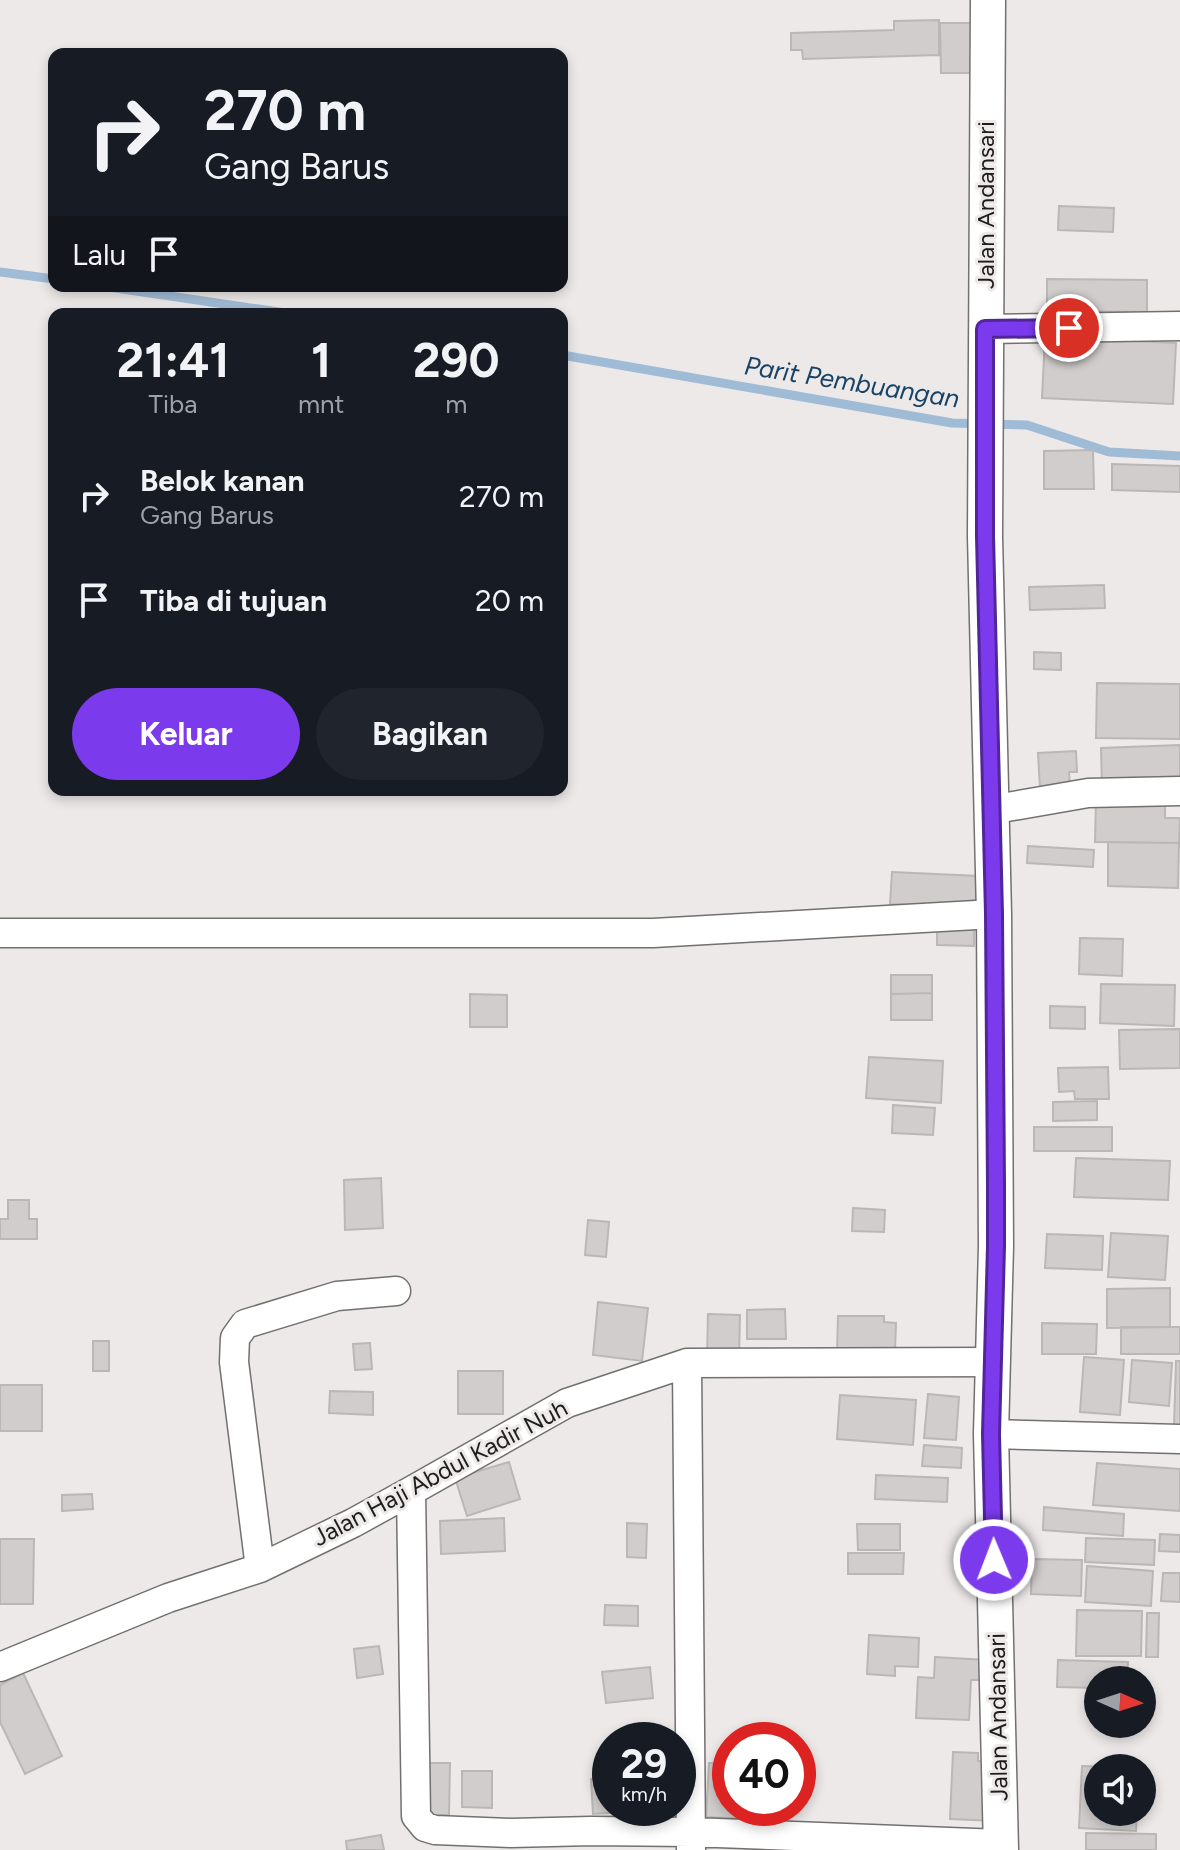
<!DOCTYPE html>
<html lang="id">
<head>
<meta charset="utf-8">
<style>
	body { margin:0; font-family:Figtree,sans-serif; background:#20242c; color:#f1f3f6; height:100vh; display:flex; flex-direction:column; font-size:30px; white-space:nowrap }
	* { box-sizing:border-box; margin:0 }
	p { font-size:26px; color:#9ea1a6 }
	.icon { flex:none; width:44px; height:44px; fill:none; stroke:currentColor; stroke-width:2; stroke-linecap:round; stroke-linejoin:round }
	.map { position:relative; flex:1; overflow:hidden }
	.drawer { position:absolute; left:48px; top:308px; width:520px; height:488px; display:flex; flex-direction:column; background:#171b24; border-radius:16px; box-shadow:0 4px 12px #0003 }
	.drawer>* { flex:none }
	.top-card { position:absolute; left:48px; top:48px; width:520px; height:244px; border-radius:16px; box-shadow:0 4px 12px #0003; background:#171b24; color:#f1f3f6; overflow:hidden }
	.needle { width:52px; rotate:93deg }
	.tools { position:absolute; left:1084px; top:1666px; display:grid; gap:16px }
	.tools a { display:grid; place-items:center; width:72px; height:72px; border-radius:50%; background:#171b24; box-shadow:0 4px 12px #0003; font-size:40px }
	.speed { position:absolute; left:592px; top:1722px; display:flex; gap:16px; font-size:40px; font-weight:700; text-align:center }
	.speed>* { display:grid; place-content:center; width:104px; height:104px; border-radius:50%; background:#171b24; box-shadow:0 4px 12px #0003; line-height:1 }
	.speed small { font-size:20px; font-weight:400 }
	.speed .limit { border:12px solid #d22; background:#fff; color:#111 }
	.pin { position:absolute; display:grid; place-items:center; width:68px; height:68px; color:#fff; margin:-34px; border:4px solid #fff; border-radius:50%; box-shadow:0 2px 8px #0007 }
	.me { position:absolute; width:88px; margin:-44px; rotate:359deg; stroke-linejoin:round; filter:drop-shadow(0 0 6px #0008) }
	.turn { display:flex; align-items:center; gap:28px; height:168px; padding:0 24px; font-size:36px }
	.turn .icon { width:104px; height:104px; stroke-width:2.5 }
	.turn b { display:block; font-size:56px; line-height:68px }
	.then { display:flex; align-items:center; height:76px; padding:0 24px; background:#0003; gap:16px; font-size:30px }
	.eta { display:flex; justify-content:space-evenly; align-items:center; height:136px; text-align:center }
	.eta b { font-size:48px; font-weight:700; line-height:56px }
	.button { display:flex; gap:16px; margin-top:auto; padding:16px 24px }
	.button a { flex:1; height:92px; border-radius:48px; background:#7c3aed; color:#fff; font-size:32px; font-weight:700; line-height:92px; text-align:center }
	.button a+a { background:#20242c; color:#f1f3f6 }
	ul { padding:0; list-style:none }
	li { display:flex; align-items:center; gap:24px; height:104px; padding:0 24px }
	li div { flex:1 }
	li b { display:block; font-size:30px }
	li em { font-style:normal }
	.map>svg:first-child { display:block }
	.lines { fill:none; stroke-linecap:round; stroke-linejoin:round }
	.stream { stroke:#a0bbd5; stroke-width:9 }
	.building { fill:#d1cdcd; stroke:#bab7b6; stroke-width:2 }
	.minor-casing { stroke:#737070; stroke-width:31 }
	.tertiary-casing { stroke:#737070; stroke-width:37 }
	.minor { stroke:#fff; stroke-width:28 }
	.tertiary { stroke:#fff; stroke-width:34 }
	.route-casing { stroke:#51269a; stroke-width:20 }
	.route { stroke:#7c3aed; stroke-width:14 }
	.labels { text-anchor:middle; stroke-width:6; stroke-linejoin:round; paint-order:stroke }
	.street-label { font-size:24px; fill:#1e1d1d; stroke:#ece9e8 }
	.water-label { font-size:26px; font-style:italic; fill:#184367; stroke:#ece9e8 }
</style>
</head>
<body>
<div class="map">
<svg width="1180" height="1850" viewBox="0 0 1180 1850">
	<rect width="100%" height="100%" fill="#ece9e8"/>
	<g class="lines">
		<!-- stream -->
		<path class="stream" d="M 0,272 L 54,279
			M 102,286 L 292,314
			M 562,355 L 952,423 L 1027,425 L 1109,452 L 1180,456"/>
	</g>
	<!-- building -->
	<path class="building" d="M 939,20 L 939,55 L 803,59 L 802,50 L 791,50 L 791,33 L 894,30 L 894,21 Z
		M 940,23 L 971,23 L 972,73 L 941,73 Z
		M 1059,206 L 1114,208 L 1113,232 L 1058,230 Z
		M 1047,279 L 1147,280 L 1147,312 L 1047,311 Z
		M 1045,337 L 1176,343 L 1173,404 L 1042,398 Z
		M 1093,450 L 1094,489 L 1044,489 L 1044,451 Z
		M 1112,464 L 1180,466 L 1180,492 L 1112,490 Z
		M 1104,585 L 1105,608 L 1030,610 L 1029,587 Z
		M 1034,652 L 1061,653 L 1061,670 L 1034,669 Z
		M 1097,683 L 1180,684 L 1180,739 L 1096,738 Z
		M 1180,745 L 1180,785 L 1102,788 L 1101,748 Z
		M 1076,751 L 1077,772 L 1069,772 L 1070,786 L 1040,788 L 1038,753 Z
		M 1096,800 L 1165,801 L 1165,818 L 1180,818 L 1179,843 L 1095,842 Z
		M 1108,842 L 1179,843 L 1178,888 L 1108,886 Z
		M 1028,846 L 1094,850 L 1093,867 L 1027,863 Z
		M 892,872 L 979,876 L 977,908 L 890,904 Z
		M 937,926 L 974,927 L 974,946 L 937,945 Z
		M 1080,938 L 1123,939 L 1122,976 L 1079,974 Z
		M 891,975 L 932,975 L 932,993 L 891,994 Z
		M 1101,984 L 1175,985 L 1174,1026 L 1100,1023 Z
		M 932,993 L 932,1020 L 891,1020 L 891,994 Z
		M 470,994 L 507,995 L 507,1027 L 470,1027 Z
		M 1050,1006 L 1085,1007 L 1085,1029 L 1050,1028 Z
		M 1180,1029 L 1180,1068 L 1120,1069 L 1119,1030 Z
		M 869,1057 L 943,1061 L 941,1103 L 866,1098 Z
		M 1108,1067 L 1109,1099 L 1075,1099 L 1074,1091 L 1059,1092 L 1058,1068 Z
		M 1097,1101 L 1097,1120 L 1053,1121 L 1053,1102 Z
		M 893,1105 L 935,1108 L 933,1135 L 892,1133 Z
		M 1034,1127 L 1112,1127 L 1112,1151 L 1034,1151 Z
		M 1076,1158 L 1170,1161 L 1168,1200 L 1074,1197 Z
		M 381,1178 L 383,1228 L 345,1230 L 344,1180 Z
		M 8,1200 L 29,1200 L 29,1219 L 37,1219 L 37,1239 L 0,1239 L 0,1219 L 8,1219 Z
		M 853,1208 L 885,1210 L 884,1232 L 852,1231 Z
		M 588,1220 L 609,1222 L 606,1257 L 585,1255 Z
		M 1111,1233 L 1168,1236 L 1165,1280 L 1108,1277 Z
		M 1047,1234 L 1103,1236 L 1102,1270 L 1045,1268 Z
		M 1170,1288 L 1170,1327 L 1107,1328 L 1107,1289 Z
		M 598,1302 L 648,1308 L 642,1361 L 593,1355 Z
		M 785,1309 L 786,1339 L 747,1339 L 747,1310 Z
		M 708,1314 L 740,1315 L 739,1359 L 707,1357 Z
		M 838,1316 L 884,1316 L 884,1322 L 896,1323 L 895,1350 L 837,1352 Z
		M 1042,1323 L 1097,1324 L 1096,1354 L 1042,1354 Z
		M 1121,1327 L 1180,1327 L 1180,1354 L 1121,1354 Z
		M 93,1341 L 109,1341 L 109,1371 L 93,1371 Z
		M 370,1343 L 372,1369 L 355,1370 L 353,1344 Z
		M 1084,1357 L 1124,1360 L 1120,1415 L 1080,1412 Z
		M 1132,1360 L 1172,1363 L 1169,1406 L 1129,1402 Z
		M 1176,1361 L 1180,1361 L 1180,1426 L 1174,1426 Z
		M 458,1371 L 503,1371 L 503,1414 L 458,1414 Z
		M 0,1385 L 42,1385 L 42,1431 L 0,1431 Z
		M 330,1391 L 373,1392 L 373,1415 L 329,1413 Z
		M 928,1394 L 959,1397 L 956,1440 L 924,1438 Z
		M 840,1395 L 916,1400 L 913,1445 L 837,1439 Z
		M 924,1445 L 962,1448 L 961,1468 L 922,1466 Z
		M 509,1462 L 520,1499 L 467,1516 L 455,1478 Z
		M 1097,1463 L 1180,1469 L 1180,1511 L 1093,1505 Z
		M 876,1475 L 948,1478 L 947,1502 L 875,1499 Z
		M 92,1494 L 93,1509 L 62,1511 L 62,1495 Z
		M 1044,1507 L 1124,1514 L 1123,1536 L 1043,1530 Z
		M 504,1518 L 505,1551 L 441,1554 L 440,1521 Z
		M 627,1523 L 647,1524 L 646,1558 L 627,1557 Z
		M 857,1524 L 900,1524 L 900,1550 L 858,1550 Z
		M 1160,1534 L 1180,1535 L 1180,1552 L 1159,1551 Z
		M 1086,1538 L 1155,1540 L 1154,1565 L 1085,1562 Z
		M 0,1539 L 34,1539 L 33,1604 L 0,1604 Z
		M 848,1553 L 904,1553 L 903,1574 L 848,1574 Z
		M 1032,1559 L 1082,1560 L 1081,1596 L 1031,1594 Z
		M 1087,1566 L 1153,1571 L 1151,1606 L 1085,1602 Z
		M 1163,1573 L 1180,1573 L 1180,1602 L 1161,1601 Z
		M 605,1605 L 638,1606 L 638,1626 L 604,1625 Z
		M 1077,1610 L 1142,1611 L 1141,1656 L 1076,1656 Z
		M 1147,1613 L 1159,1613 L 1158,1657 L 1146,1657 Z
		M 869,1635 L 919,1638 L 918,1667 L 895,1666 L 895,1676 L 867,1674 Z
		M 379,1646 L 383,1674 L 357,1678 L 354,1649 Z
		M 935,1657 L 987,1660 L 986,1680 L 971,1680 L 969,1720 L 916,1718 L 918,1677 L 934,1678 Z
		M 1058,1660 L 1128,1662 L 1127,1680 L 1098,1680 L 1098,1688 L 1057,1687 Z
		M 650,1667 L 653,1698 L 606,1703 L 602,1672 Z
		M 23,1673 L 62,1756 L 25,1774 L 0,1722 L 0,1685 Z
		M 953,1752 L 978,1753 L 978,1761 L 996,1762 L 994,1821 L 950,1819 Z
		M 422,1763 L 450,1763 L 449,1815 L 422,1815 Z
		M 709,1763 L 730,1764 L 730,1808 L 751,1808 L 751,1819 L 706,1817 Z
		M 1082,1766 L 1135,1768 L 1098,1768 L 1098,1812 L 1137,1812 L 1136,1831 L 1079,1828 Z
		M 462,1771 L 492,1771 L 492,1808 L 462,1807 Z
		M 610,1778 L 610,1808 L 621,1808 L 622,1812 L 593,1814 L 591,1779 Z
		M 1086,1833 L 1156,1834 L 1156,1850 L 1086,1850 Z
		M 381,1835 L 384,1850 L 347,1850 L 346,1841 Z"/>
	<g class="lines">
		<defs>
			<path id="minor" d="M 985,329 L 1180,326
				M 990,810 L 1088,793 L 1180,791
				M 0,933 L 653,933 L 994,914
				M 687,1363 L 691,1849
				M 991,1434 L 1180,1439
				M 411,1491 L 416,1816 L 425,1827 L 435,1830 L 511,1833 L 591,1831 L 691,1832 L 1001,1844
				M 260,1568 L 234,1362 L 235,1338 L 245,1324 L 337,1296 L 396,1291
				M 0,1667 L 168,1598 L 260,1568 L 353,1523 L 411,1491 L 567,1403 L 687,1363 L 993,1362"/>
			<path id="tertiary" d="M 988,0 L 985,536 L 994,914 L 996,1246 L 991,1434 L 1001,1850"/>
		</defs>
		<!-- minor casing -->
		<use href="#minor" class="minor-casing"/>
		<!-- tertiary casing -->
		<use href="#tertiary" class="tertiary-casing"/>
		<!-- minor -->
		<use href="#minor" class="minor"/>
		<!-- tertiary -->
		<use href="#tertiary" class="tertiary"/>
	</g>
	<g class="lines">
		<defs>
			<path id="route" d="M 994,1560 L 991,1434 L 996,1246 L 996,1186 L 994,914 L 985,536 L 985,329 L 1069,328"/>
		</defs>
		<!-- route casing -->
		<use href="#route" class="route-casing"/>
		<!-- route -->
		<use href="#route" class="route"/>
	</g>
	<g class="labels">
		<!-- street labels -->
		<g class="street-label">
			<text transform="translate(986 205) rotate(-90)" y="8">Jalan Andansari</text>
			<text transform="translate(440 1473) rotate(-28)" y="8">Jalan Haji Abdul Kadir Nuh</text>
			<text transform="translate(998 1717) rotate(-91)" y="8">Jalan Andansari</text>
		</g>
		<!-- water labels -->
		<g class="water-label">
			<text transform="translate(852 382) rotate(9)" y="9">Parit Pembuangan</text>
		</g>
	</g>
</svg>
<div class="tools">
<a><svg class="needle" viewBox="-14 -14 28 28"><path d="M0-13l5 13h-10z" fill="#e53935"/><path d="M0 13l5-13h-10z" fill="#9ea1a6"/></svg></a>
<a><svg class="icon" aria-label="sound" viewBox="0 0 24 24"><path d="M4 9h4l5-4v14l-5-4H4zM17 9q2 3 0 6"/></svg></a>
</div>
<div class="speed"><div>29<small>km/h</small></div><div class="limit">40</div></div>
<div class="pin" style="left:1069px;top:328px;background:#d93025"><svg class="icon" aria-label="arrive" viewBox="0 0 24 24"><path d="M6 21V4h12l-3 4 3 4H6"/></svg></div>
<svg class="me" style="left:994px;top:1560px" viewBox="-20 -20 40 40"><circle r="17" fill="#7c3aed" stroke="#fff" stroke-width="3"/><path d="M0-11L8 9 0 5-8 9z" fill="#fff"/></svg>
<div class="top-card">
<div class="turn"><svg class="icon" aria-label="right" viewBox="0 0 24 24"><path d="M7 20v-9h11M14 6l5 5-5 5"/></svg><div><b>270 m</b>Gang Barus</div></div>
<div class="then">Lalu<svg class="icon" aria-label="arrive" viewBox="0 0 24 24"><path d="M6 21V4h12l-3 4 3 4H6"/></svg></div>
</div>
<section class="drawer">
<div class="eta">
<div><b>21:41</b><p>Tiba</p></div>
<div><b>1</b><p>mnt</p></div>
<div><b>290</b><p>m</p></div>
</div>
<ul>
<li><svg class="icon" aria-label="right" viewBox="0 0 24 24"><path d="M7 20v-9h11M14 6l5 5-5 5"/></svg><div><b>Belok kanan</b><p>Gang Barus</p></div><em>270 m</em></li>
<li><svg class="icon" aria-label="arrive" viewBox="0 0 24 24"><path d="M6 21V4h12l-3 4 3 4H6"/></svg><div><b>Tiba di tujuan</b></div><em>20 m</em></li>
</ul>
<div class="button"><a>Keluar</a><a>Bagikan</a></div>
</section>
</div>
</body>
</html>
